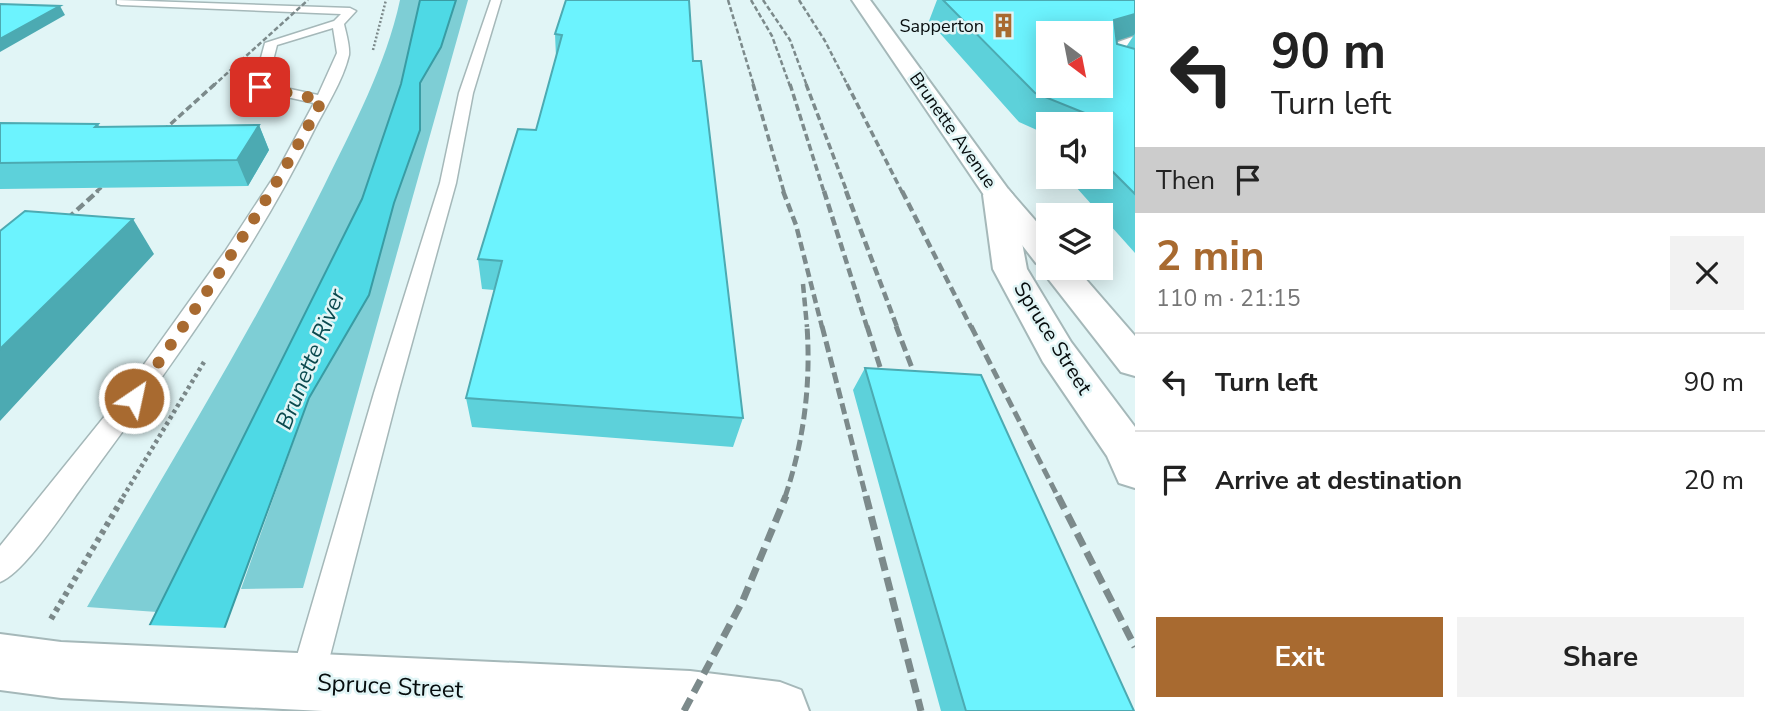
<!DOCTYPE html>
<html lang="en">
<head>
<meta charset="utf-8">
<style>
	body { margin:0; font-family:"Nunito Sans",sans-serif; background:#f2f2f2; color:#222; height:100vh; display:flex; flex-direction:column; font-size:26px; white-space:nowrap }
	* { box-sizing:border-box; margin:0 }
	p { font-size:23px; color:#767676 }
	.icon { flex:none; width:38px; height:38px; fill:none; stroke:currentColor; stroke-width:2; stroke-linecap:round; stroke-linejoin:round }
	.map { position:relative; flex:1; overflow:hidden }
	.drawer { display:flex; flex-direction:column; background:#fff; width:630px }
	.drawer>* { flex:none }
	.banner { background:#fff; color:#222; overflow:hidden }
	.needle { width:46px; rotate:148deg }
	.buttons { position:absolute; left:1036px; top:21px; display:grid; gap:14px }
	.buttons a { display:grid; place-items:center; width:77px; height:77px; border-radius:0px; background:#fff; box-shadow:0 4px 18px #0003; font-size:35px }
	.pin { position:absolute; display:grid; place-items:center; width:60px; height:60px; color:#fff; margin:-30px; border-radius:14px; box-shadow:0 4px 10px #0006 }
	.me { position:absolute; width:77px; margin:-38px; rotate:34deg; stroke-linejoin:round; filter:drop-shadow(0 0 5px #0008) }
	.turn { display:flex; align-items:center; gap:24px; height:147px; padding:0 21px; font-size:32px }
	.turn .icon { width:91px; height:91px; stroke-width:2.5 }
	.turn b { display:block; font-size:49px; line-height:60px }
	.then { display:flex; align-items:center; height:66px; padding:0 21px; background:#0003; gap:14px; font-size:26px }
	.round { display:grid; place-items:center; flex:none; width:74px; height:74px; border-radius:0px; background:#f2f2f2 }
	.headline { display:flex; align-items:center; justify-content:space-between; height:119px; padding:0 21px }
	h1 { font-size:42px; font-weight:700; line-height:52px; color:#a86a30 }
	.action { display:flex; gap:14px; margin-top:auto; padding:14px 21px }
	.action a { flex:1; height:80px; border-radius:0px; background:#a86a30; color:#fff; font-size:28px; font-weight:700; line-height:80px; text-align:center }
	.action a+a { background:#f2f2f2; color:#222 }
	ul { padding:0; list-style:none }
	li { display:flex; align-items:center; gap:21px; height:98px; padding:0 21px; border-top:2px solid #e0e0e0 }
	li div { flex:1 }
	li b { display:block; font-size:26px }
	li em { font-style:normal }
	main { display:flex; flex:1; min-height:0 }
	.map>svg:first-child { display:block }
	.green { fill:#7eced5 }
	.water { fill:#4ed9e5; stroke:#399ca4; stroke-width:2 }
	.pier { fill:#e1f5f6 }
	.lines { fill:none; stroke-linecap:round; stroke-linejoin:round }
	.lane-casing { stroke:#a5b8b9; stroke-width:3 }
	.street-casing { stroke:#a5b8b9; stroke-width:4 }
	.primary-casing { stroke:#a5b8b9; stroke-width:4 }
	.path-far2 { stroke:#7b8889; stroke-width:2.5; stroke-dasharray:2 2; stroke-linecap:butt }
	.path-far1 { stroke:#7b8889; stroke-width:4.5; stroke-dasharray:3.5 3.5; stroke-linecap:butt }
	.path { stroke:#7b8889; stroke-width:6; stroke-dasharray:4.5 4.5; stroke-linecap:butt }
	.lane { fill:#fff; fill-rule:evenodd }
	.street { fill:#fff; fill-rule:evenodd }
	.primary { fill:#fff; fill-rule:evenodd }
	.rail-far4 { stroke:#7c8a8b; stroke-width:2.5; stroke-dasharray:5 2.5; stroke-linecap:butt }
	.rail-far3 { stroke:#7c8a8b; stroke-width:3.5; stroke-dasharray:7 3.5; stroke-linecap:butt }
	.rail-far2 { stroke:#7c8a8b; stroke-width:4.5; stroke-dasharray:9 4.5; stroke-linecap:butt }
	.rail-far1 { stroke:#7c8a8b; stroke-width:5; stroke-dasharray:11 5; stroke-linecap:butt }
	.rail { stroke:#7c8a8b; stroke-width:7; stroke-dasharray:14 7; stroke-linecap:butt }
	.wall { fill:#5dd1da; fill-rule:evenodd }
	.shaded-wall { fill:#4caab2 }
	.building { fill:#6cf3fe; stroke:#4caab2; stroke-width:2; fill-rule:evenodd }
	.route { stroke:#a86a30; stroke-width:12; stroke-dasharray:0 21.6 }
	.labels { text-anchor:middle; stroke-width:5; stroke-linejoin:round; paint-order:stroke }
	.far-poi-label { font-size:18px; fill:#070d0e; stroke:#e1f5f6; text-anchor:end }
	.far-street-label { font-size:18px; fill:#070d0e; stroke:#e1f5f6 }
	.street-label { font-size:21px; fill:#070d0e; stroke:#e1f5f6 }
	.water-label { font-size:23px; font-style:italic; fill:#0a494e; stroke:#e1f5f6 }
	.near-street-label { font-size:24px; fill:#070d0e; stroke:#e1f5f6 }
</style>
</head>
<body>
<main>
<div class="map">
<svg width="1135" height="711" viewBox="0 0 1135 711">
	<rect width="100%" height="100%" fill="#e1f5f6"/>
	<!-- green -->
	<path class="green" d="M 400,0 L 420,0 L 401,84 L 362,199 L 157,612 L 87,607 C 167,468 253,330 324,186 C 353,127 386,65 400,0 Z
		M 456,0 L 468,0 L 303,588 L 241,589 L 309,398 L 369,295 L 394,203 L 420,130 L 420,83 L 441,47 Z"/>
	<!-- water -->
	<path class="water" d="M 420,0 L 456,0 L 441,47 L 420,83 L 420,130 L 394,203 L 369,295 L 309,398 L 194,711 L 107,711 L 362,199 L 401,84 Z"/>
	<!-- pier -->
	<path class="pier" d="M 146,625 L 229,628 L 198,711 L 103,711 Z"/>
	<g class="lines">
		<defs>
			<path id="lane" d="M 117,0 L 350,8 L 356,11 L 344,24 C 346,33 350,46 349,55 C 343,81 325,108 313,132 C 251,258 165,374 82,487 C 65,510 24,573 0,582 L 0,546 L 125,391 L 226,250 L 277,172 L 314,103 L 255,90 L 253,87 L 265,43 L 334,21 L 341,14 L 121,5 L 117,4 ZM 333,28 L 337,53 L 318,95 L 267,84 L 277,45 Z
				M 491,0 L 501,0 L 473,93 L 456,183 L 398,393 L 323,683 L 318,695 L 306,700 L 294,695 L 289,683 L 374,393 L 440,183 L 459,93 Z"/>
			<path id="street" d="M 1135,36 L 1135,49 L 1101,61 L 1101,48 Z
				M 998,186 L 1008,189 L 1013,195 L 1027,269 L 1071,342 L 1135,427 L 1135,488 L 1119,483 L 1107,456 L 1043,362 L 993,269 L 983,195 L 988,189 Z
				M 0,634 L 61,642 L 690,671 L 780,682 L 801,690 L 809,711 L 323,711 L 61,698 L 0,690 Z"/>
			<path id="primary" d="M 852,0 L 870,0 L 1008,189 L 1048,235 L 1048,268 L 1076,268 L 1135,336 L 1135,376 L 1121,372 L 1046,276 L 1041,268 L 1043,265 L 1036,263 L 988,201 Z"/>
		</defs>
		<!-- lane casing -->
		<use href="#lane" class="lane-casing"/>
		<!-- street casing -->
		<use href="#street" class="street-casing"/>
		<!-- primary casing -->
		<use href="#primary" class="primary-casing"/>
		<!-- path-far2 -->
		<path class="path-far2" d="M 373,50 L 386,0"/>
		<!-- path-far1 -->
		<path class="path-far1" d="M 123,497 L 204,362"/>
		<!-- path -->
		<path class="path" d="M 51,619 L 124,496"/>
		<!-- lane -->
		<use href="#lane" class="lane"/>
		<!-- street -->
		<use href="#street" class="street"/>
		<!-- primary -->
		<use href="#primary" class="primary"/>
		<!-- rail-far4 -->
		<path class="rail-far4" d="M 728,0 L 754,86
			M 751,0 L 772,36 L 790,86
			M 763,0 L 790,40 L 807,86
			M 799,0 L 825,41 L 848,86
			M 213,86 L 308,0"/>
		<!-- rail-far3 -->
		<path class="rail-far3" d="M 753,84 L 784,192
			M 790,84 L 824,192
			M 806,84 L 847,192
			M 847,84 L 902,192
			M 155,138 L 215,84
			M 96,192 L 117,174"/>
		<!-- rail-far2 -->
		<path class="rail-far2" d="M 783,191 L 796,225 L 822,327
			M 824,191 L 867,327
			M 846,191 L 897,327
			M 902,191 L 971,327
			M 57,228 L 98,191
			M 803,284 L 807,327"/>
		<!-- rail-far1 -->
		<path class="rail-far1" d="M 822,326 L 866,497
			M 867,326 L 887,389
			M 896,326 L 920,389
			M 971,326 L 1058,497
			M 785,497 C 804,441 811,384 807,326"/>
		<!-- rail -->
		<path class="rail" d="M 866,496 L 921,711
			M 1058,496 L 1135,647
			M 684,711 L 743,600 L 786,496"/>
	</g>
	<!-- wall -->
	<path class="wall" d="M 566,0 L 693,61 L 743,418 L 733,447 L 472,427 L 466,398 L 494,290 L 482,289 L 478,259 L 536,130 L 556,57 L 555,34 Z
		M 937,0 L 1135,0 L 1135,253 L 1067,177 L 1101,177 L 1101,124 L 1048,124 L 1048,135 L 1019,122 L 929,21 ZM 1134,35 L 1126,47 L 1117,44 L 1116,41 Z
		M 0,123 L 98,124 L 100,127 L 259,125 L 269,150 L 248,186 L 0,189 Z
		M 865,368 L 1134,711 L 941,711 L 853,390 Z"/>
	<!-- shaded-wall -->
	<path class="shaded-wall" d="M 60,6 L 65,15 L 0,52 L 0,39 Z
		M 1135,14 L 1135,33 L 1134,35 L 1101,46 L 1114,20 Z
		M 259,125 L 269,150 L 248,186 L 237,160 Z
		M 133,219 L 154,254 L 0,421 L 0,349 Z"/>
	<!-- building -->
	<path class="building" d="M 566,0 L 689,0 L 693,61 L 701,61 L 743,418 L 466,398 L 502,261 L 478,259 L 518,129 L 536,130 L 562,35 L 555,34 Z
		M 943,0 L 1135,0 L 1135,14 L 1114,20 L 1117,44 L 1135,49 L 1135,194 L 1101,160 L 1101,124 L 1067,124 L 1092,116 L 1035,93 ZM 1048,33 L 1101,33 L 1101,86 L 1048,86 Z
		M 0,4 L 60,6 L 0,39 Z
		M 0,123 L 98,124 L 95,127 L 259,125 L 237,160 L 0,163 Z
		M 25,211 L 133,219 L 0,349 L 0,231 Z
		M 865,368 L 981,375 L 1134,711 L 966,711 Z"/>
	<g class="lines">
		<!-- route -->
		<path class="route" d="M 134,398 C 201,301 268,205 322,100 L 260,87"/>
	</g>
	<!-- icons -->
	<defs>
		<symbol id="building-bare" viewBox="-9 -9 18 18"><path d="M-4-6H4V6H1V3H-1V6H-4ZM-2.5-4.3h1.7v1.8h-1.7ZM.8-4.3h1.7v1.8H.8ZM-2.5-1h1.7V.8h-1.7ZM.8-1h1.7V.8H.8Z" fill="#a86a30" stroke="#e1f5f6" stroke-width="2.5" paint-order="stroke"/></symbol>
	</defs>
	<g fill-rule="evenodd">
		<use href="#building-bare" x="986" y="8" width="35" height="35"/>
	</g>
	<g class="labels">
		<!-- far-poi labels -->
		<g class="far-poi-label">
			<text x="984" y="32">Sapperton</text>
		</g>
		<!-- far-street labels -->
		<g class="far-street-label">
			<text transform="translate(953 130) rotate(55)" y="6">Brunette Avenue</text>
		</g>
		<!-- street labels -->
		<g class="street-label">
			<text transform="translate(1053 338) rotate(58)" y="7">Spruce Street</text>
		</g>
		<!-- water labels -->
		<g class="water-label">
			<text transform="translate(310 359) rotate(-68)" y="8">Brunette River</text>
		</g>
		<!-- near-street labels -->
		<g class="near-street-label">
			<text transform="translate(390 686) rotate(3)" y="8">Spruce Street</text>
		</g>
	</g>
</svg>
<div class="buttons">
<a><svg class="needle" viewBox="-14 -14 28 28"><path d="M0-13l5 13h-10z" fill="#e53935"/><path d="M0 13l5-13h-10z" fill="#767676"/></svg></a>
<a><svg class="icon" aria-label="sound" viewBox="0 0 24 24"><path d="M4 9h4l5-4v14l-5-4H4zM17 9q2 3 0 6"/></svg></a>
<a><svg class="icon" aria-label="layers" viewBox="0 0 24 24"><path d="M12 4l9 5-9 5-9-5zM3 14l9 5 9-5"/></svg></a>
</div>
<div class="pin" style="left:260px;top:87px;background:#d93025"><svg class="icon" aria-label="arrive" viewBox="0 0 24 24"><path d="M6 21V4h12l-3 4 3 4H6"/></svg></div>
<svg class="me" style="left:134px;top:398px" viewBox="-20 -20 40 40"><circle r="17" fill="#a86a30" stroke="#fff" stroke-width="3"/><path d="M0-11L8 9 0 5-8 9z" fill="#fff"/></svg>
</div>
<section class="drawer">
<div class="banner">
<div class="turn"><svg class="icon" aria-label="left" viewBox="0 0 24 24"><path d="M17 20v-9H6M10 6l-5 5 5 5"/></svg><div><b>90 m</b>Turn left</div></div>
<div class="then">Then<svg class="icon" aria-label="arrive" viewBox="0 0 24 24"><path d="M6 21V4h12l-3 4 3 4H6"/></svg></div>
</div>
<div class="headline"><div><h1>2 min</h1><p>110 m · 21:15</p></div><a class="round"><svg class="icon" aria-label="close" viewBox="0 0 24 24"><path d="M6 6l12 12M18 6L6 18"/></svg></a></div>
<ul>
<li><svg class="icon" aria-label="left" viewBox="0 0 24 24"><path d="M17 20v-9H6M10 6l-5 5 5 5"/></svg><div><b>Turn left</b></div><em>90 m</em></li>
<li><svg class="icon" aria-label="arrive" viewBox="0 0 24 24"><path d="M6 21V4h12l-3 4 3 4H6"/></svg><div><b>Arrive at destination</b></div><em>20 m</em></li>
</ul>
<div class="action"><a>Exit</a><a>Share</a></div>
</section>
</main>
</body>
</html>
